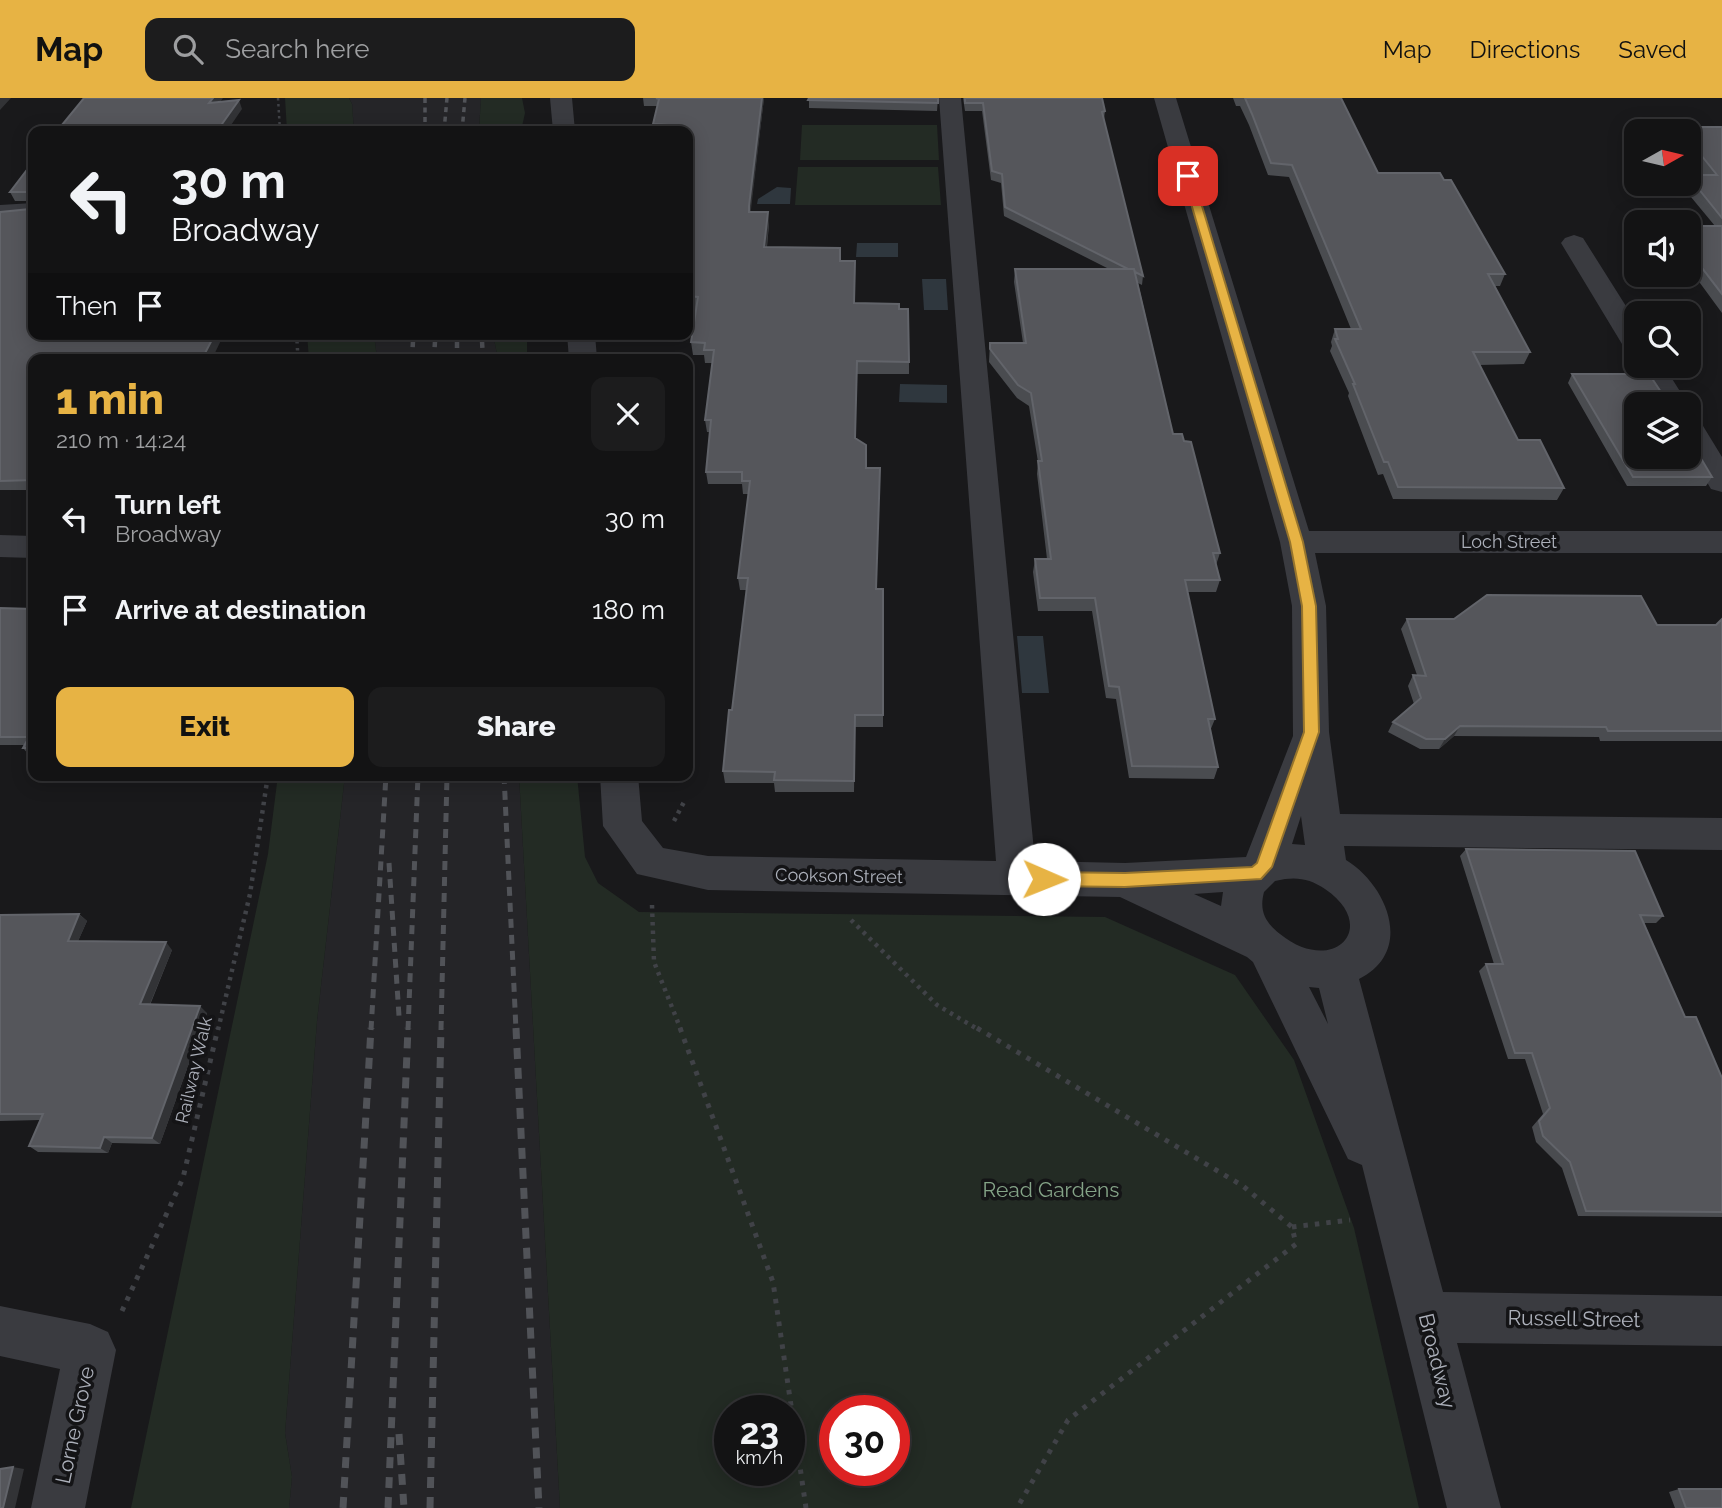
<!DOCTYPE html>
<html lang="en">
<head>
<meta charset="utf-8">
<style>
	body { margin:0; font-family:Raleway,sans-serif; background:#1c1c1d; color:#f1f3f6; height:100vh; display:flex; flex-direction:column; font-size:26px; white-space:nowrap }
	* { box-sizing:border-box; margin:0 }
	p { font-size:23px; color:#9d9ea0 }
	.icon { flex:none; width:38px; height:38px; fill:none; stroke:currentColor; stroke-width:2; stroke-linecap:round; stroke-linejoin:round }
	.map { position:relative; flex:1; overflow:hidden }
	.side { position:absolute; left:28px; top:256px; width:665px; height:427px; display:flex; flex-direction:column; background:#131314; border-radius:14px; box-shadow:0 4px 18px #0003,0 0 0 2px #323234 }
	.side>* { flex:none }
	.top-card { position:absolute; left:28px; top:28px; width:665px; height:214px; border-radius:14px; box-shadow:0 4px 18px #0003,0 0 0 2px #323234; background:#131314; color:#f1f3f6; overflow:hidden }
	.needle { width:46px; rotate:82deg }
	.fabs { position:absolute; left:1624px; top:21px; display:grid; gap:14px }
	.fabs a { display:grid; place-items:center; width:77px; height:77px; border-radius:14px; background:#131314; box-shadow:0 4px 18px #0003,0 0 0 2px #323234; font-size:35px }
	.speed { position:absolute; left:714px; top:1297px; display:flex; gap:14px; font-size:35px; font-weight:700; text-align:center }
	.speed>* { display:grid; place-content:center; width:91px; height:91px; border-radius:50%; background:#131314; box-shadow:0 4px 18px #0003,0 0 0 2px #323234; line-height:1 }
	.speed small { font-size:18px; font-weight:400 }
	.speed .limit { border:10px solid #d22; background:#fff; color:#111 }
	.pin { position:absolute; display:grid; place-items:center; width:60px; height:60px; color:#fff; margin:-30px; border-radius:14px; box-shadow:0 4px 10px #0006 }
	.me { position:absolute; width:77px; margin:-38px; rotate:91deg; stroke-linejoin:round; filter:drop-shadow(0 0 5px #0008) }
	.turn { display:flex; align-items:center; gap:24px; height:147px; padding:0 28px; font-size:32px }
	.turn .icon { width:91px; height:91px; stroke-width:2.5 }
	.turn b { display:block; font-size:49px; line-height:60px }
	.then { display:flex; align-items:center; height:66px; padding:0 28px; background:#0003; gap:14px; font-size:26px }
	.round { display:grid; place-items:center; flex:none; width:74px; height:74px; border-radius:14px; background:#1c1c1d }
	.summary { display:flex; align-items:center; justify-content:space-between; height:119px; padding:0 28px }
	h1 { font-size:42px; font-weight:800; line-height:52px; color:#e7b344 }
	.action { display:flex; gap:14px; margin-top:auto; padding:14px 28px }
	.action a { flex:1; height:80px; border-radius:14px; background:#e7b344; color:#111; font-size:28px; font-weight:800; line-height:80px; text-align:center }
	.action a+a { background:#1c1c1d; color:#f1f3f6 }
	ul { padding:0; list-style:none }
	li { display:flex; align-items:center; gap:21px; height:91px; padding:0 28px }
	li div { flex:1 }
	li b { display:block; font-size:26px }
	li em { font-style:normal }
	header { display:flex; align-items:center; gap:42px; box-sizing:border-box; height:98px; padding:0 35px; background:#e7b344; color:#111 }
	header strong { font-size:33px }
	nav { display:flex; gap:38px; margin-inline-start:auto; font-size:24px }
	.search { width:490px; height:63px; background:#1c1c1d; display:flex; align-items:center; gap:18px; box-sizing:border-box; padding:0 24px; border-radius:14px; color:#9d9ea0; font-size:26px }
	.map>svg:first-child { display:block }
	.built { fill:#252528 }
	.green { fill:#232b24; fill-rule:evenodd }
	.water { fill:#2f373e }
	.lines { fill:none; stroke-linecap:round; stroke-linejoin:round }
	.path-far3 { stroke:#404247; stroke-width:2.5; stroke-dasharray:2.5 3.5; stroke-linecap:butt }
	.path-far2 { stroke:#404247; stroke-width:3.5; stroke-dasharray:2.5 4.5; stroke-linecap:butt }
	.path-far1 { stroke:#404247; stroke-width:4.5; stroke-dasharray:3.5 5; stroke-linecap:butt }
	.path { stroke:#404247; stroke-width:5; stroke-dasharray:4.5 7; stroke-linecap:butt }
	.minor { fill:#3a3b40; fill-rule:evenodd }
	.rail-far3 { stroke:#515358; stroke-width:3.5; stroke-dasharray:5 4.5; stroke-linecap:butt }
	.rail-far2 { stroke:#515358; stroke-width:4.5; stroke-dasharray:7 5; stroke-linecap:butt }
	.rail-far1 { stroke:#515358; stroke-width:5; stroke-dasharray:9 7; stroke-linecap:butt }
	.rail { stroke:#515358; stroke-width:7; stroke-dasharray:11 9; stroke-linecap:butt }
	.wall { fill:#4a4c50 }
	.shaded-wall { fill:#323336 }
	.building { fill:#55565b; stroke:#62646a; stroke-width:2 }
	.route { fill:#e7b344; stroke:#96742c; stroke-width:2 }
	.labels { text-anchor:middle; stroke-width:7; stroke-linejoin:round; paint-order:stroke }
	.street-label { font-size:18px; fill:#acb0ba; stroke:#141416 }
	.near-park-label { font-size:21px; fill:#84a387; stroke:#141416 }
	.near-street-label { font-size:21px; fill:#acb0ba; stroke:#141416 }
</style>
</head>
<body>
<header>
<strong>Map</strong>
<div class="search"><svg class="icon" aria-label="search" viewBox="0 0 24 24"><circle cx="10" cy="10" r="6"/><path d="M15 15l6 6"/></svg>Search here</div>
<nav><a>Map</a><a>Directions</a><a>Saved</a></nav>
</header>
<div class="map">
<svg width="1722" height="1410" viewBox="0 0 1722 1410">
	<rect width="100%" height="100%" fill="#19191b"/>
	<!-- built -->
	<path class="built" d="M 349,0 L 481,0 L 479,33 L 354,33 L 352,6 Z
		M 374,236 L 493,236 L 498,261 L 377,261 Z
		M 345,677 L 519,677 L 560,1410 L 289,1410 L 292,1379 L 285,1335 L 317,923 Z"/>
	<!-- green -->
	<path class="green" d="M 285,0 L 349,0 L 352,6 L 354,33 L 287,33 Z
		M 481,0 L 522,0 L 525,15 L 521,33 L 479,33 Z
		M 802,27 L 937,27 L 939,62 L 800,62 Z
		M 798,69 L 938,69 L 941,107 L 795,107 Z
		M 307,236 L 374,236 L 377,261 L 309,261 Z
		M 493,236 L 527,236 L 527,261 L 498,261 Z
		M 278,677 L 345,677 L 317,923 L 285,1335 L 292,1379 L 289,1410 L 131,1410 L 268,756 Z
		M 519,677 L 577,677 L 585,759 L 598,785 L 639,814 L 1105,819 L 1235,877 L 1294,962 L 1354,1130 L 1419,1410 L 560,1410 ZM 789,1312 L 789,1372 L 730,1372 L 730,1312 ZM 835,1312 L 894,1312 L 894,1372 L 835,1372 Z"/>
	<!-- water -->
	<path class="water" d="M 777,89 L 791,90 L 790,106 L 757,106 L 758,101 Z
		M 857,145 L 898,145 L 898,159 L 856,159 Z
		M 922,181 L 946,181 L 948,212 L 924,212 Z
		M 900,286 L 947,287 L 947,305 L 899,304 Z
		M 1017,538 L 1043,538 L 1049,595 L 1022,595 Z"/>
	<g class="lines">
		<!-- path-far3 -->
		<path class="path-far3" d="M 278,0 L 280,33
			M 296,236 L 297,245"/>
		<!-- path-far2 -->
		<path class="path-far2" d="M 297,243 L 298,261"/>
		<!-- path-far1 -->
		<path class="path-far1" d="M 674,723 L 685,702
			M 652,807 L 654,864 L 681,932
			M 851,822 L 937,907 L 979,932
			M 218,932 L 250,796 L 268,677"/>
		<!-- path -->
		<path class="path" d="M 680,930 L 773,1184 L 806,1410
			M 977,930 L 1243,1088 L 1292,1129 L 1296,1146 L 1068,1322 L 1017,1410
			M 1292,1129 L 1350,1122
			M 122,1213 L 183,1080 L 218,930"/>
		<!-- minor -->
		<path class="minor" d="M 550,0 L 572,0 L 575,33 L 553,33 Z
			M 939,0 L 961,0 L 1035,763 L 1125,765 L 1246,759 L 1293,638 L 1292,508 L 1280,444 L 1154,0 L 1176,0 L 1309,433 L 1722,433 L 1722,455 L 1315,455 L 1326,508 L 1329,634 L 1340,716 L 1722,720 L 1722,752 L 1344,748 L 1346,762 C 1387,787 1415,853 1359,881 L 1443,1194 L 1722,1198 L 1722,1248 L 1457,1245 L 1501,1410 L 1447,1410 L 1362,1067 L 1348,1061 L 1253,864 L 1247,859 L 1120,799 L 708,792 L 637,776 L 603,728 L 600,677 L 638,677 L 642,723 L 663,750 L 708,758 L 996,763 ZM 1301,718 L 1305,747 L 1292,746 ZM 1285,781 C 1300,779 1312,782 1325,791 C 1381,829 1333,879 1280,836 C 1265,824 1259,813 1264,794 L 1275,783 ZM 1223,794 L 1221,808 L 1194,796 ZM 1309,889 L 1319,890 L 1328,926 Z
			M 33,105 L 33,119 L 0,121 L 0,107 Z
			M 1574,137 L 1583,140 L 1636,224 L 1636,254 L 1626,252 L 1622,246 L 1561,145 L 1565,140 Z
			M 567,236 L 595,236 L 597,261 L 569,261 Z
			M 1636,267 L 1664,268 L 1688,306 L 1660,306 Z
			M 1689,321 L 1700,323 L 1722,359 L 1722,394 L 1711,391 L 1689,354 Z
			M 0,437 L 33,438 L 33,460 L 0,459 Z
			M 0,1208 L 90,1226 L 108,1234 L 116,1252 L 85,1410 L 31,1410 L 60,1271 L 0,1258 Z"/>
		<!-- rail-far3 -->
		<path class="rail-far3" d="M 425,0 L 425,33
			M 444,33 L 447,0
			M 462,33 L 465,0
			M 457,236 L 457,245
			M 482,236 L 482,245
			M 413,245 L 413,236
			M 435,245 L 435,236"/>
		<!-- rail-far2 -->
		<path class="rail-far2" d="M 457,243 L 457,261
			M 482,243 L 483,261
			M 412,261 L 413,243
			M 434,261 L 435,243"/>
		<!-- rail-far1 -->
		<path class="rail-far1" d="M 504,677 L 516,932
			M 389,765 L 399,918
			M 371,932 L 386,677
			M 408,932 L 418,677
			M 441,932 L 447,677"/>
		<!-- rail -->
		<path class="rail" d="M 516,930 L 539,1410
			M 399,1336 L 404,1410
			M 343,1410 L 371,930
			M 388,1410 L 408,930
			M 430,1410 L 441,930"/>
	</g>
	<!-- wall -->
	<path class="wall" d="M 643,0 L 764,0 L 750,114 L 769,126 L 767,149 L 841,163 L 854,205 L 899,211 L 909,264 L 909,276 L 857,276 L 855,340 L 866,370 L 876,491 L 883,617 L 883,629 L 855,629 L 854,694 L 775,694 L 774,685 L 725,685 L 723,673 L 732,612 L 747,492 L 740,492 L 738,480 L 749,396 L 743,396 L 742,386 L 708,386 L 706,374 L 710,334 L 707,334 L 705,322 L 712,265 L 705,265 L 704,257 L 693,257 L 691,244 L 696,211 L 688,210 L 688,33 L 653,33 L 653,26 L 657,8 L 644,8 Z
		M 809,0 L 938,0 L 937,13 L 809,10 Z
		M 963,0 L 1102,0 L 1105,13 L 1104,21 L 1143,178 L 1142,187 L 1138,185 L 1173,336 L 1220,455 L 1216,467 L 1220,482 L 1216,494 L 1187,494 L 1215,621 L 1210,633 L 1218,669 L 1214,681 L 1129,680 L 1116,601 L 1106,600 L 1092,513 L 1038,513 L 1033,474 L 1035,461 L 1047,461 L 1037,376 L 1038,364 L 1029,308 L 1017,300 L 989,264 L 990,245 L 1023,245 L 1014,184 L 1015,171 L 1109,171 L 1004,118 L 1001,85 L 991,82 L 982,13 L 965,13 Z
		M 1233,0 L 1341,0 L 1378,75 L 1505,176 L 1500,188 L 1494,188 L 1530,254 L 1524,266 L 1479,267 L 1518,342 L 1564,390 L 1557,402 L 1393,401 L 1383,376 L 1378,377 L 1348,298 L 1349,295 L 1330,253 L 1332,248 L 1331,244 L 1335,231 L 1351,231 L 1289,79 L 1268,77 L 1249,27 L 1240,8 L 1236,8 Z
		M 1678,29 L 1722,29 L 1722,215 L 1689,170 L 1689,128 L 1715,128 L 1681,87 L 1682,86 L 1689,86 L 1689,77 L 1703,77 L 1689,59 L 1689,33 L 1676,33 Z
		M 33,64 L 33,392 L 0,392 L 0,114 L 30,111 L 30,103 L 15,103 L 10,94 Z
		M 1572,276 L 1693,347 L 1712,379 L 1706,388 L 1627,388 L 1568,285 Z
		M 0,510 L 33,511 L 33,658 L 30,658 L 23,650 L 25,647 L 0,647 Z
		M 1407,521 L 1657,527 L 1716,527 L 1722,521 L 1722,643 L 1600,643 L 1599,639 L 1454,638 L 1439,651 L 1420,651 L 1388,634 L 1393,624 L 1414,606 L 1408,588 L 1413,577 L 1417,577 L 1401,531 Z
		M 1466,751 L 1663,818 L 1656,825 L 1644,825 L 1685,919 L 1722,980 L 1722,1119 L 1578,1118 L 1562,1070 L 1536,1044 L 1532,1029 L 1543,1016 L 1525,961 L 1508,961 L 1479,873 L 1486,866 L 1494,866 L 1460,758 Z
		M 79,816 L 87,823 L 78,843 L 172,852 L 150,907 L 207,915 L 160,1046 L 112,1045 L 108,1055 L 38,1054 L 29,1048 L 40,1022 L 0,1023 L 0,817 Z
		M 1679,1391 L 1722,1410 L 1675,1410 L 1669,1394 Z"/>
	<!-- shaded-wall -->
	<path class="shaded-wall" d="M 0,0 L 11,0 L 0,12 Z
		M 213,0 L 223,0 L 213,14 L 209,5 Z
		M 762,0 L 764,0 L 750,120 L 749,108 Z
		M 239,2 L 242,11 L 227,33 L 217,33 Z
		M 768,114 L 769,126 L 765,162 L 764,149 Z
		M 215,236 L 224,236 L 212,261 L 202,261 Z
		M 1460,628 L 1454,638 L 1439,651 L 1445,641 Z
		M 79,816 L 87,823 L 75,850 L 68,843 Z
		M 166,844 L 172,852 L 147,913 L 140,906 Z
		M 200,908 L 207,915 L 160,1046 L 152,1040 Z
		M 104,1039 L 112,1045 L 108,1055 L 100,1050 Z
		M 13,1369 L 24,1371 L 15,1410 L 3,1410 Z"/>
	<!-- building -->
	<path class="building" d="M 84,0 L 213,0 L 209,5 L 239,2 L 217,33 L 57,33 Z
		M 656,0 L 762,0 L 749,108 L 749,114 L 768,114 L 764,149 L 840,150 L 840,163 L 855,163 L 854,205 L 899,206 L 899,211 L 908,211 L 909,264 L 857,263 L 855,340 L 866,347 L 866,370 L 880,370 L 876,491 L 883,491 L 883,617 L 855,617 L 854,683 L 774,682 L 775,674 L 723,673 L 729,612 L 732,612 L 748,480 L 738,480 L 750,383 L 742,383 L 742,374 L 706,374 L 711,322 L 705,322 L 714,252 L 704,252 L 705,245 L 691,244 L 698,199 L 688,198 L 688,33 L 665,33 L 667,27 L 653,26 L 659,1 Z
		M 809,0 L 938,0 L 938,5 L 808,2 Z
		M 965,0 L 1102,0 L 1105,13 L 1102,14 L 1143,178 L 1135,174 L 1134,171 L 1128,171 L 1005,109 L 1002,76 L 992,73 L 983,5 L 965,5 Z
		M 1245,0 L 1341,0 L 1378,75 L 1440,75 L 1444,82 L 1451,82 L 1505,176 L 1488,176 L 1530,254 L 1473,254 L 1518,342 L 1540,342 L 1564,390 L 1398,389 L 1388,364 L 1384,364 L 1353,286 L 1355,286 L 1335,241 L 1338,241 L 1335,231 L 1361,231 L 1292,67 L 1271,65 L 1252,16 Z
		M 1678,29 L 1722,29 L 1722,120 L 1689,79 L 1689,77 L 1717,77 L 1689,42 L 1689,33 L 1681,33 Z
		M 33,64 L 33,236 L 215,236 L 202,261 L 33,261 L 33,382 L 0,383 L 0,114 L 30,111 L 30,94 L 10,94 Z
		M 1689,128 L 1722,128 L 1722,196 L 1689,153 Z
		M 1015,171 L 1134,171 L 1173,336 L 1182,336 L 1184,343 L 1191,344 L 1220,455 L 1213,455 L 1220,482 L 1185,482 L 1215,621 L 1208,621 L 1218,669 L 1132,668 L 1119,589 L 1109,588 L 1095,500 L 1040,500 L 1035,461 L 1051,461 L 1038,363 L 1042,363 L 1031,295 L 1018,287 L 990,251 L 990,245 L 1026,245 Z
		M 1572,276 L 1649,276 L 1669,306 L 1636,306 L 1636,359 L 1689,359 L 1689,335 L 1692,340 L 1693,347 L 1712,379 L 1633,379 Z
		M 1487,497 L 1641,498 L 1657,527 L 1716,527 L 1722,521 L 1722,633 L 1608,633 L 1606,629 L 1460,628 L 1445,641 L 1426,641 L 1393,624 L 1421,600 L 1413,577 L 1426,578 L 1407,521 L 1454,521 Z
		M 0,510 L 33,511 L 33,650 L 23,650 L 29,639 L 0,639 Z
		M 1466,751 L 1635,753 L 1663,818 L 1640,817 L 1685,919 L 1696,919 L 1722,980 L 1722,1114 L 1586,1113 L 1570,1064 L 1543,1038 L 1539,1023 L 1550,1010 L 1532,955 L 1515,955 L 1486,866 L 1503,866 Z
		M 79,816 L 68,843 L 166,844 L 140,906 L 200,908 L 152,1040 L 104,1039 L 100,1050 L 29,1048 L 43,1016 L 0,1016 L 0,817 Z
		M 13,1369 L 3,1410 L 0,1410 L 0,1371 Z
		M 1679,1391 L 1722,1391 L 1722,1410 L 1686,1410 Z"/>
	<!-- route -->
	<path class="route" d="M 1188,75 L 1193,78 L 1303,444 L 1316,508 L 1319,634 L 1272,769 L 1261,781 L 1125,789 L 1044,788 L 1038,786 L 1036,781 L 1038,776 L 1044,774 L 1125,775 L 1252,769 L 1257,765 L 1304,634 L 1302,508 L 1290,444 L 1183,78 Z"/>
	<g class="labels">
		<!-- street labels -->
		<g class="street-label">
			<text x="1509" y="450">Loch Street</text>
			<text transform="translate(839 778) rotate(1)" y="6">Cookson Street</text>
			<text transform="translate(194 972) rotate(-77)" y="6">Railway Walk</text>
		</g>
		<!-- near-park labels -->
		<g class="near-park-label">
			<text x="1051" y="1099">Read Gardens</text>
		</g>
		<!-- near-street labels -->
		<g class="near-street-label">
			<text transform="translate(1574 1221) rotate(1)" y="7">Russell Street</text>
			<text transform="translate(1437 1263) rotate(76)" y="7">Broadway</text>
			<text transform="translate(75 1327) rotate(-78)" y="7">Lorne Grove</text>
		</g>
	</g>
</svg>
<div class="fabs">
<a><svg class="needle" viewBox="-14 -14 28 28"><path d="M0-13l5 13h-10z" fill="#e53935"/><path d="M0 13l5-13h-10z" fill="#9d9ea0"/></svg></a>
<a><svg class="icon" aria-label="sound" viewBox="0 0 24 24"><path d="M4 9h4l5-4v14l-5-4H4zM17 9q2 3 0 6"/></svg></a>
<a><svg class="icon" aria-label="search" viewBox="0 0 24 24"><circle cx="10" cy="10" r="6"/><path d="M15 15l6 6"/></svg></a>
<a><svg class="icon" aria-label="layers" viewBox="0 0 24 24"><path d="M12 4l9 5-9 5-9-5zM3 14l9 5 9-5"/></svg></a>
</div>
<div class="speed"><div>23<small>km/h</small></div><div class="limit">30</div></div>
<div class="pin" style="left:1188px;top:78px;background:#d93025"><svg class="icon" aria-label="arrive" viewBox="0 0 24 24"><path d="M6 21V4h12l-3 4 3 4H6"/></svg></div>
<svg class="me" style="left:1044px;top:781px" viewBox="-20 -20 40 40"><circle r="19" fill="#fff"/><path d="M0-13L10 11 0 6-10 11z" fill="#e7b344"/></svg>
<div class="top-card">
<div class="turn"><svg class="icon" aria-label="left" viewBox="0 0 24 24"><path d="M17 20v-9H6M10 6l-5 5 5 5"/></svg><div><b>30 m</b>Broadway</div></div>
<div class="then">Then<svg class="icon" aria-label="arrive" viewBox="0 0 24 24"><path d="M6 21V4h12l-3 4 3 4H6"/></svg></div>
</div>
<section class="side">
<div class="summary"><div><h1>1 min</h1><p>210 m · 14:24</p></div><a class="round"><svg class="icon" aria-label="close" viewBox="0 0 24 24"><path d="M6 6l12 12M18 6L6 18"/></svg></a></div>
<ul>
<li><svg class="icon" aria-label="left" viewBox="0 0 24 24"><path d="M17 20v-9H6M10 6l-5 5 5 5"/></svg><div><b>Turn left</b><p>Broadway</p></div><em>30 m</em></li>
<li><svg class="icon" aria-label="arrive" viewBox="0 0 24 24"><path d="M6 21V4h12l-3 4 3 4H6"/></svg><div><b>Arrive at destination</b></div><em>180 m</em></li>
</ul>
<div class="action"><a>Exit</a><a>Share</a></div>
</section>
</div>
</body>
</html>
